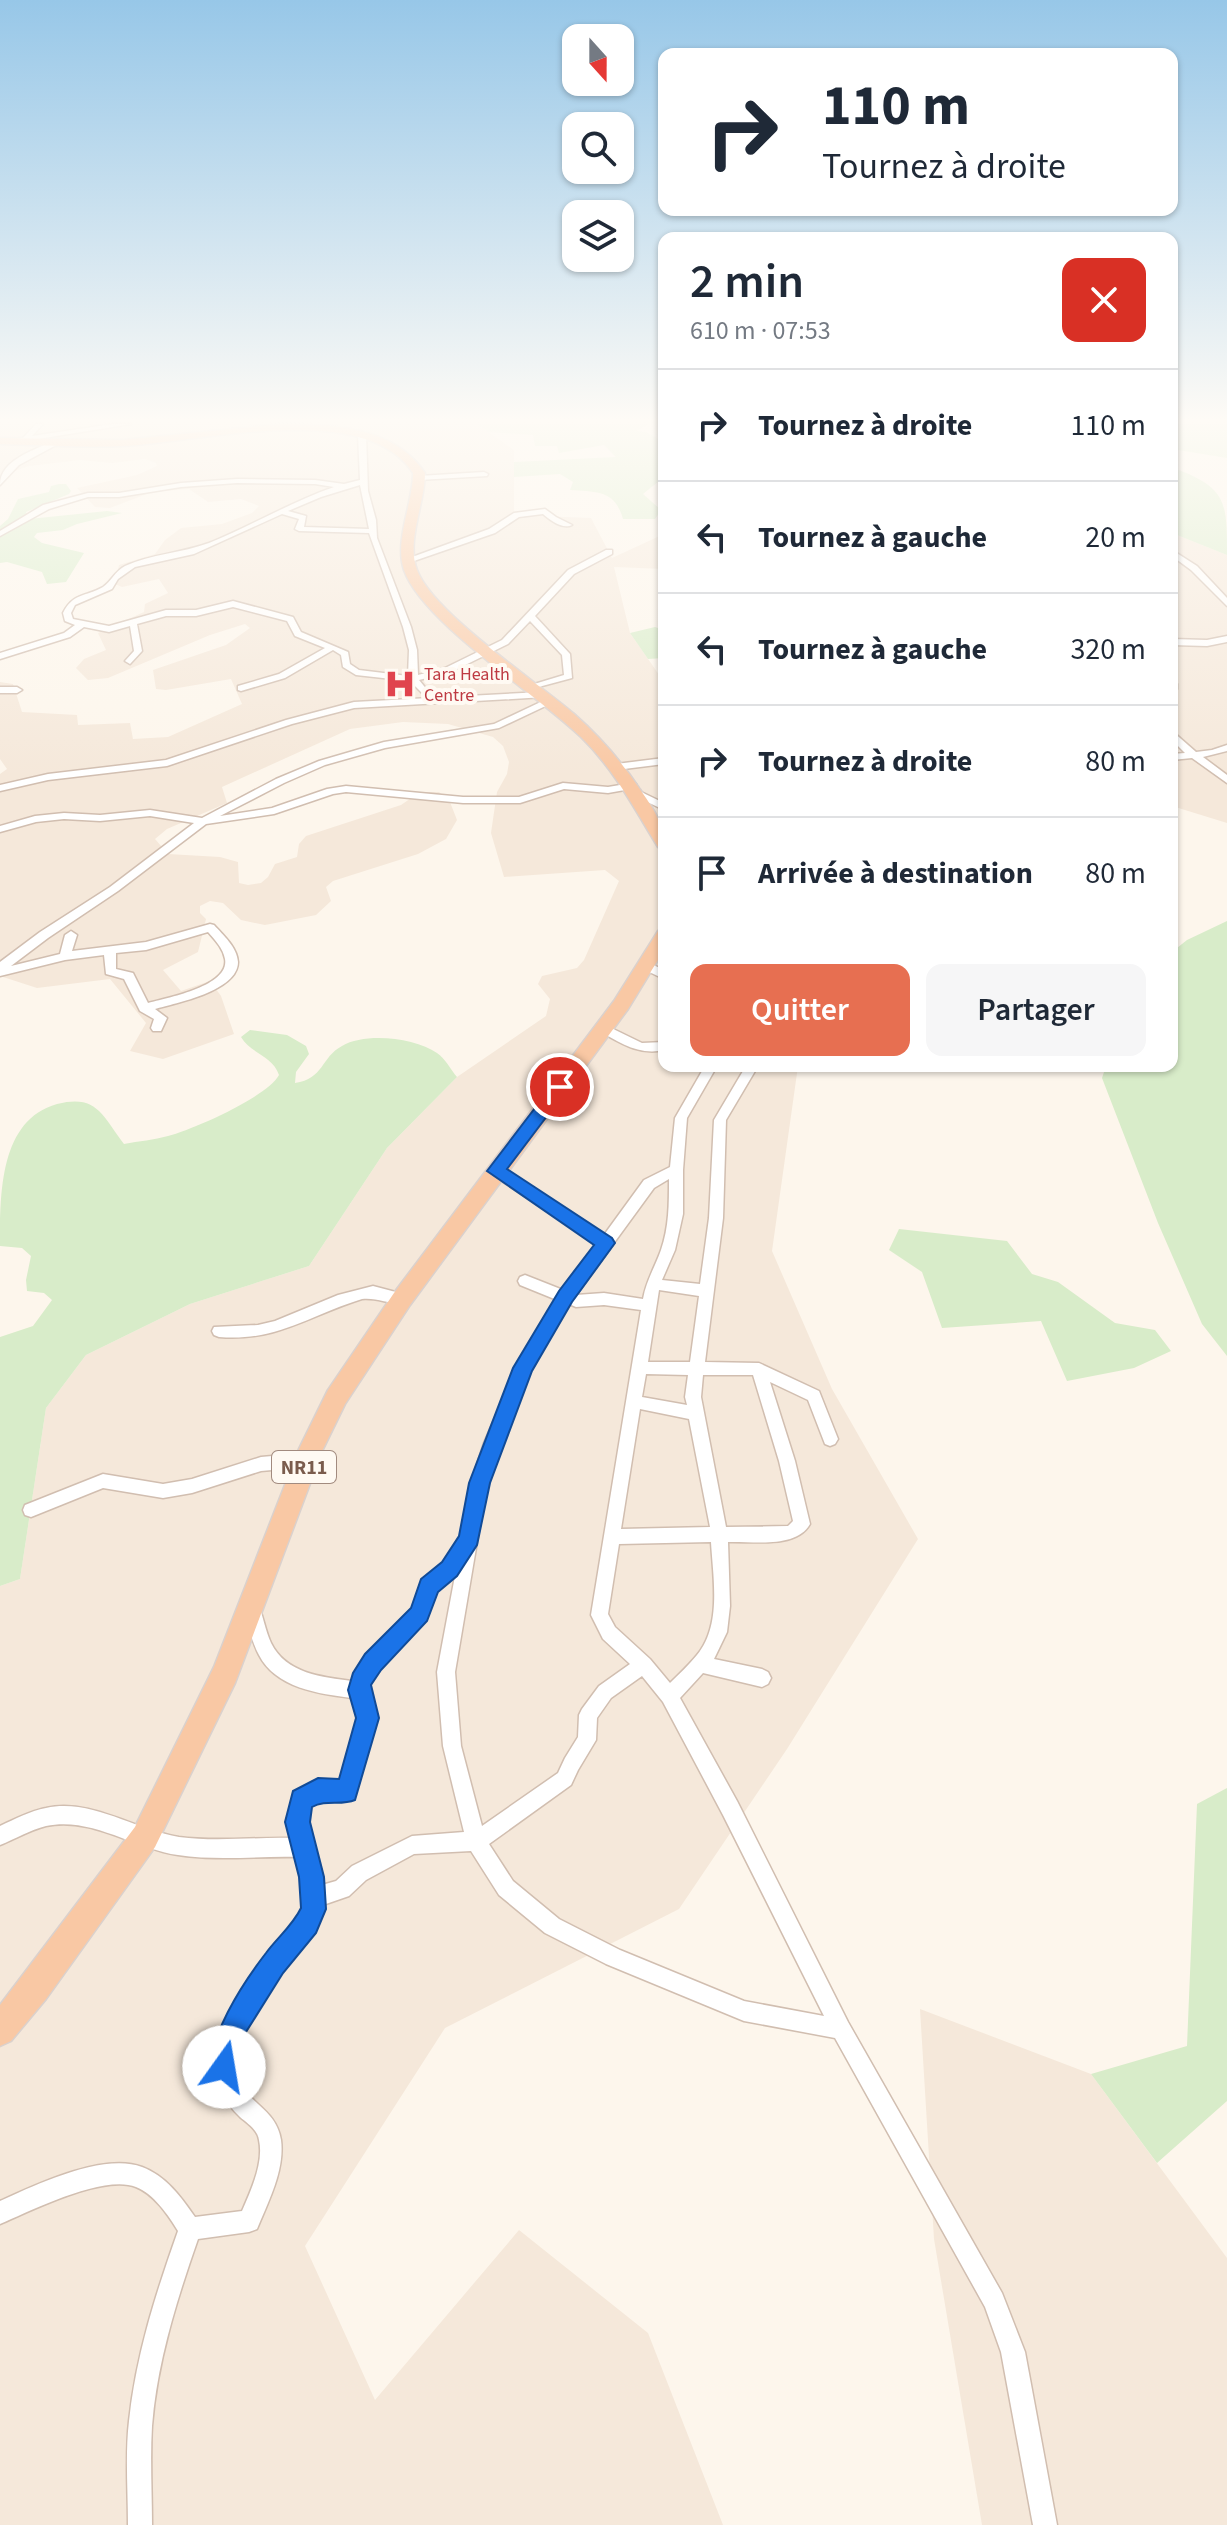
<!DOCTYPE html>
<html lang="fr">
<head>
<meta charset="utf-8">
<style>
	body { margin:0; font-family:"Source Sans 3",sans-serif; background:#f6f6f7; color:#1f2937; height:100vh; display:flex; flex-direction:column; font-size:30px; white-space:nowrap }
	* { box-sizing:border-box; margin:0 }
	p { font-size:26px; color:#747a83 }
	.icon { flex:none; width:44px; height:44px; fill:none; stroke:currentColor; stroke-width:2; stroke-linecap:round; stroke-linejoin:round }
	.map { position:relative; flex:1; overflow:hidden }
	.drawer { position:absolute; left:658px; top:232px; width:520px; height:840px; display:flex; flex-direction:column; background:#fff; border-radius:16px; box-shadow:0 2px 6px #0004 }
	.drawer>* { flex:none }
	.guide { position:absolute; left:658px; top:48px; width:520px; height:168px; border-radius:16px; box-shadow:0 2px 6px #0004; background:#fff; color:#1f2937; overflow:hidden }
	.needle { width:52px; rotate:159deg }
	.controls { position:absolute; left:562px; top:24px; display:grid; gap:16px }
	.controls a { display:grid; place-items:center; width:72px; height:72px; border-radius:16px; background:#fff; box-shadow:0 2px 6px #0004; font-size:40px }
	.pin { position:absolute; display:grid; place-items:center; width:68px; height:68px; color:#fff; margin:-34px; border:4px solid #fff; border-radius:50%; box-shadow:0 2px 8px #0007 }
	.me { position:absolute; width:88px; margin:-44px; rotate:13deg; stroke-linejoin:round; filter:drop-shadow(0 0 6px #0008) }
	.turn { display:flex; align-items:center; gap:28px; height:168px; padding:0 32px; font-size:36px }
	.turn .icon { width:104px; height:104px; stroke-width:2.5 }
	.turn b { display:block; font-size:56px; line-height:68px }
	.round { display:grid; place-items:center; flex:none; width:84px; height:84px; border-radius:16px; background:#f6f6f7 }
	.headline { display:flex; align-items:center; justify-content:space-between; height:136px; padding:0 32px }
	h1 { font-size:48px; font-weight:600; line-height:60px }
	.cta { display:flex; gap:16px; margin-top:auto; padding:16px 32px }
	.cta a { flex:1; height:92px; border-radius:16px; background:#e76f51; color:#fff; font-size:32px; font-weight:600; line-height:92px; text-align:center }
	.cta a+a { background:#f6f6f7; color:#1f2937 }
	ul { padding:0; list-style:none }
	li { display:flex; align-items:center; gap:24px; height:112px; padding:0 32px; border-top:2px solid #e0e1e3 }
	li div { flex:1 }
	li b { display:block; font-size:30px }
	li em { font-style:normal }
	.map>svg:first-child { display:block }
	.residential { fill:#f5e8da }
	.green { fill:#d8ecc9 }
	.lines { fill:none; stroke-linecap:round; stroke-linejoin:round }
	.minor-casing { stroke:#d1beb0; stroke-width:3 }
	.trunk-casing { stroke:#dad1cd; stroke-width:3 }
	.minor { fill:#fff; fill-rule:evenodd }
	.trunk { fill:#f9c8a4; fill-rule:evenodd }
	.route { fill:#1a73e8; stroke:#114b97; stroke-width:2 }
	.labels { text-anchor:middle; stroke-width:8; stroke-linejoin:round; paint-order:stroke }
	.far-health-label { font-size:18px; fill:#be3a42; stroke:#fffaf3; text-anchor:start }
	.shield { fill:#fffaf3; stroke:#a28b7f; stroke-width:2 }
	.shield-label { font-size:20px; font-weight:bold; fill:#7a5c4d }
</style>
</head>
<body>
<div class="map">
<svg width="1227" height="2525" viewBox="0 0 1227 2525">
	<rect width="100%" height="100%" fill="#fdf6ec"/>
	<!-- residential -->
	<path class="residential" d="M 0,424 L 477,424 L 514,450 L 514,515 L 591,518 L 612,558 L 664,534 L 664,569 L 614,567 L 630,633 L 664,682 L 664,1066 L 798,1066 L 772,1251 L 832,1389 L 918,1539 L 787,1749 L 679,1909 L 445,2028 L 305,2246 L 375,2400 L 519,2230 L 648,2333 L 723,2525 L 0,2525 L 0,1586 L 20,1579 L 46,1408 L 86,1355 L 190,1304 L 309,1266 L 387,1148 L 457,1077 L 546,1016 L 550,999 L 538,984 L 542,976 L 577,968 L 584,960 L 619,881 L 605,870 L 504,877 L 491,833 L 497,792 L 507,774 L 509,762 L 503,746 L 493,737 L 448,724 L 403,722 L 350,729 L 222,787 L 227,803 L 167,829 L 155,839 L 168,854 L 220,857 L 238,862 L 239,883 L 248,885 L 261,883 L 268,877 L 275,864 L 297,857 L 299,844 L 306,836 L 401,805 L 420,792 L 439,792 L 450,802 L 457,820 L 446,839 L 418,854 L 333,881 L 326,887 L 331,901 L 316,915 L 265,925 L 241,920 L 223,903 L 210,901 L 200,906 L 200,913 L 206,919 L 198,952 L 163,970 L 181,991 L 210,981 L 221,996 L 234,1034 L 163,1059 L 130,1051 L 146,1023 L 110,979 L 37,988 L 0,976 L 0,774 L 7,769 L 0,759 L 0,682 L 13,684 L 22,712 L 77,715 L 78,725 L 130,723 L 133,739 L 168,737 L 242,704 L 231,679 L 166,690 L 156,689 L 153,670 L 226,645 L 250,628 L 245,624 L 210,635 L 108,678 L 88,680 L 76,668 L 84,659 L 106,650 L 98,633 L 144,612 L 145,604 L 168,593 L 159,579 L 122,587 L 115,584 L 119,565 L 155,554 L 165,540 L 181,528 L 222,524 L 252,513 L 259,506 L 241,499 L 208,502 L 189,489 L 152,492 L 110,508 L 95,507 L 77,488 L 137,475 L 157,466 L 156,463 L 145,459 L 112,463 L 80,460 L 29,466 L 0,476 Z
		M 1172,533 L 1227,555 L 1227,823 L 1172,806 L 1172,599 L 1176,596 L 1172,589 Z
		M 920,2009 L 1091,2074 L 1227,2258 L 1227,2525 L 982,2525 L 934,2239 Z"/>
	<!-- green -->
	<path class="green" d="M 477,424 L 649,424 L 636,431 L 646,432 L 664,442 L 664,477 L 643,494 L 661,510 L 655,519 L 623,519 C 615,490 597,492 570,490 L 573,482 L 560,474 L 514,477 L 514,462 L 616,457 L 604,445 L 559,453 L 557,446 L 535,446 L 533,435 L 489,432 Z
		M 1172,424 L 1227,424 L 1227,458 L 1172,449 Z
		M 1179,470 C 1227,489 1227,503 1227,555 L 1172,533 L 1172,473 Z
		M 59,484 L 66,484 L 71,491 L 69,494 L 26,512 L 29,519 L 107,511 L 122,513 L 77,524 L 63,530 L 37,533 L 34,537 L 42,543 L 84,553 L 66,582 L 47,584 L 42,572 L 7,562 L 0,563 L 0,526 L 8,519 L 18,499 L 49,492 L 51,486 Z
		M 655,627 L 664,630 L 664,658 L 648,659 L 630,633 Z
		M 1227,921 L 1227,1356 L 1202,1324 L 1158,1223 L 1102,1078 L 1106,1066 L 1172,1066 L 1172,952 L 1187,940 Z
		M 250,1030 L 287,1035 L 306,1046 L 309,1054 L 296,1072 L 295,1083 C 324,1079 321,1057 342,1046 C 366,1032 415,1038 437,1053 C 445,1058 451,1070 457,1077 L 387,1148 L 309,1266 L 190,1304 L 86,1355 L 46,1408 L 20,1579 L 0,1586 L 0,1337 L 33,1326 L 52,1300 L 44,1293 L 27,1291 L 26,1280 L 31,1256 L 22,1248 L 0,1246 C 0,1192 0,1120 57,1104 C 97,1094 102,1115 124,1144 C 139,1141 154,1140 168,1136 C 194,1129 267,1097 279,1075 C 273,1056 251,1054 241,1037 Z
		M 899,1229 L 1007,1241 L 1032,1274 L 1058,1282 L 1115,1323 L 1155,1330 L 1171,1351 L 1134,1368 L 1067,1381 L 1041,1321 L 942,1328 L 922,1272 L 889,1250 Z
		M 1227,1788 L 1227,2101 L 1157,2163 L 1091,2074 L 1187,2046 L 1197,1804 Z"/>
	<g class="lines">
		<defs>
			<path id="minor" d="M 36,424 L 43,424 L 32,436 L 113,424 L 131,424 L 13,443 L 13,439 L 23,438 Z
				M 362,433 L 366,435 L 368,491 L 376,520 L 377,538 L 411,627 L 417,650 L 418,675 L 445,668 L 502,640 L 568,570 L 606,550 L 612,550 L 612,554 L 574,574 L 535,616 L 570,654 L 572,678 L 531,689 L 531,685 L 564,675 L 562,655 L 530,621 L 508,644 L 451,672 L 419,680 L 428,691 L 423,694 L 410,681 L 356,675 L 343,667 L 341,655 L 333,650 L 285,678 L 241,691 L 238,690 L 238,686 L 279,674 L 325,648 L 295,636 L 287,621 L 233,607 L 196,616 L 166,616 L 137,624 L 142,651 L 130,664 L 125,661 L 134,651 L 130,626 L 109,632 L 84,627 L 70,637 L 0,659 L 0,653 L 64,633 L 75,625 L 65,621 L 63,613 C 73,593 85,597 103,587 C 111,582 115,571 125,566 C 151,554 182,553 209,543 C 251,526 291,502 334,487 L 315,484 L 237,483 L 181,487 L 119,497 L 88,497 L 49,509 L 0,536 L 0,531 L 43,505 L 88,493 L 119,493 L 181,483 L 237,479 L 315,480 L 344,484 L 360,480 L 358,435 ZM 360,485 L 369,529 L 304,527 L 306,516 L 288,511 L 321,497 ZM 282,514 L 299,519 L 295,529 L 299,531 L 369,533 L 403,627 L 409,650 L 408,676 L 359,670 L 350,664 L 348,652 L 301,632 L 293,617 L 233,601 L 196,610 L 166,610 L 109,626 L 73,619 L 71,613 L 75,605 L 112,589 L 118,579 L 135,567 L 194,554 Z
				M 55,440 L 62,442 L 19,465 L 0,485 C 0,459 36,450 55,440 Z
				M 484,472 L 488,474 L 487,476 L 419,480 L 415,478 L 419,476 Z
				M 545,509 L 556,517 L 572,525 C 563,530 550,520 543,514 L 519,517 L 495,533 L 411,562 L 404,560 L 489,529 L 514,513 Z
				M 1172,550 L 1197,566 L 1227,598 L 1227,606 L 1191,570 L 1172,556 Z
				M 1227,636 L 1227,642 L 1207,646 L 1172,645 L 1172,639 L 1207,640 Z
				M 1172,681 L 1177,684 L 1177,689 L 1172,692 Z
				M 0,687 L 17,687 L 22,690 L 17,693 L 0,693 Z
				M 542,692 L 547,695 L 545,697 L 354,708 L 292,724 L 167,766 L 48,780 L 0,791 L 0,785 L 48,774 L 166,760 L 286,720 L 354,702 Z
				M 549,698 L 554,701 L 552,703 L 499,728 L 385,748 L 325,765 L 284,783 L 220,816 L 272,808 L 327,789 L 346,786 L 463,797 L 519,797 L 563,783 L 608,787 L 632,783 L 636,784 L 636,788 L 608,793 L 564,789 L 520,803 L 463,803 L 346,792 L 333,794 L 274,814 L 206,824 L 118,891 L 48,938 L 11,966 L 60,954 L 65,935 L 71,931 L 77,935 L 72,951 L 146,942 L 210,924 L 214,925 C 223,935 237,947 238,962 C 238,991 176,1003 155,1009 L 167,1018 L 161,1031 L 153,1031 L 151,1028 L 154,1019 L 140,1011 L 124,979 L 106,974 L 104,955 L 65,960 L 0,976 L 0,962 L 40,932 L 110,887 L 194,823 L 150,816 L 100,821 L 64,819 L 36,822 L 0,832 L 0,826 L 35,816 L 64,813 L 100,815 L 150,810 L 202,818 L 276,779 L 319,761 L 384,742 L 494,724 ZM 208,932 C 215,940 223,948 225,959 C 230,986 167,998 148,1003 L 133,973 L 116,969 L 116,953 L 146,950 Z
				M 1172,731 L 1196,752 L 1212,750 L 1227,745 L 1227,751 L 1203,757 L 1227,775 L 1227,783 L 1192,758 L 1172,760 L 1172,754 L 1185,753 L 1172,740 Z
				M 664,758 L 664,764 L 616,770 L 611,767 L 616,764 Z
				M 637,790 L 664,803 L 664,810 L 633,795 L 633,791 Z
				M 647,962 L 664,970 L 664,979 L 643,969 L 641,966 Z
				M 603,1024 L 642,1043 L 664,1042 L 664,1050 C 639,1056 619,1042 599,1031 L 597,1028 L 599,1025 Z
				M 705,1066 L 717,1066 L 687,1118 L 683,1170 L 683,1214 L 675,1250 L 662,1280 L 700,1284 L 709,1218 L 714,1120 L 746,1066 L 758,1066 L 726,1120 L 723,1218 L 705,1362 L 759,1363 L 819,1391 L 838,1439 L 835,1444 L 830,1446 L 825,1444 L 808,1400 L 770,1382 L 795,1461 L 810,1524 C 796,1549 753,1541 728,1542 L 730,1606 L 727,1632 L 714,1659 L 762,1669 L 768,1672 L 771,1678 L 768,1684 L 762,1687 L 703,1673 L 680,1698 L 737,1801 L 848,2022 L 1002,2293 L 1025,2352 L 1057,2525 L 1033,2525 L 1001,2352 L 985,2307 L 835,2038 L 744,2021 L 606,1964 L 545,1933 L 499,1895 L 471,1851 L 414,1854 L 366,1880 L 349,1896 L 323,1905 C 319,1931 301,1946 284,1966 C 264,1991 244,2020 237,2052 C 227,2101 275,2100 281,2140 C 285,2170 268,2202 257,2229 L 249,2232 L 198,2239 C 177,2299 157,2362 152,2426 C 150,2459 152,2492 152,2525 L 128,2525 C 128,2490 125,2455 129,2421 C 136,2355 156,2293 178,2231 C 168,2215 154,2194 136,2187 C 103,2174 31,2211 0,2224 L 0,2201 C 35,2185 104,2152 142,2167 C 166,2176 181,2197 195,2217 L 242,2211 C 251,2190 264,2163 259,2140 C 258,2130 247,2123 240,2117 C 219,2097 210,2074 218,2045 C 228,2012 247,1981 269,1954 C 279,1941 297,1928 302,1911 C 307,1894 302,1874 296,1857 C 257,1856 217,1861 178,1855 C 135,1849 91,1816 46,1826 C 30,1830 15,1839 0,1845 L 0,1826 C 15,1819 30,1811 46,1808 C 91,1798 135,1830 179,1837 C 216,1842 254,1837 291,1838 L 288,1822 L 295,1793 L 318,1781 L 340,1782 L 358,1718 L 352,1698 C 319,1694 276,1688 259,1655 C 251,1640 248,1623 243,1607 L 245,1601 L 251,1599 L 257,1601 C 263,1615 265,1630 271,1643 C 286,1674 323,1677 352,1681 L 367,1656 L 413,1609 L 423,1580 L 444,1564 L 461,1540 L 471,1483 L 484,1443 L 518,1364 L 557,1300 L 520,1285 L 518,1281 L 520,1277 L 525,1275 L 563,1290 L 597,1244 L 491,1174 L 489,1171 L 491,1168 L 501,1168 L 604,1235 L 644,1180 L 670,1167 L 675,1118 ZM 669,1179 C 669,1204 669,1227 661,1250 C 655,1267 646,1281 643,1299 L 604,1293 L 576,1295 L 654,1188 ZM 659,1290 L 699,1296 L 690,1362 L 648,1362 ZM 569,1304 L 576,1307 L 604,1305 L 641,1310 L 591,1615 L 603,1639 L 630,1664 L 599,1686 L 582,1709 L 579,1715 L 578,1737 L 565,1758 L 558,1773 L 482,1826 L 461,1746 L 455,1672 L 487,1483 L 500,1443 L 529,1370 ZM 646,1374 L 688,1375 L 685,1397 L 687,1405 L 642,1397 ZM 703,1375 L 753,1375 L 779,1461 L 793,1521 L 788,1526 L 726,1527 L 701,1397 ZM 640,1409 L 689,1419 L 710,1527 L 621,1529 ZM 711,1542 C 713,1578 722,1625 697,1655 C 689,1665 679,1674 670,1683 L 650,1659 L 615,1627 L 608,1614 L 619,1544 ZM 455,1576 L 437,1672 L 443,1746 L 464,1832 L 412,1836 L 352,1866 L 336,1881 L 322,1885 L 306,1822 L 310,1806 C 328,1794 337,1805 354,1799 L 376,1718 L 368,1690 L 369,1684 L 379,1668 L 426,1620 L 436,1591 ZM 642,1676 L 663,1702 L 723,1815 L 824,2016 L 744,2001 L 620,1950 L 559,1919 L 513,1881 L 489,1844 L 571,1785 L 578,1770 L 596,1740 L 597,1718 L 611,1698 Z
				M 373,1286 L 407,1295 L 409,1299 L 407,1303 C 393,1306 377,1297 362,1299 C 310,1315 277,1342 219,1337 L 214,1335 L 212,1331 L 214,1327 L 258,1325 L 275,1321 L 338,1295 Z
				M 306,1453 L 312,1455 L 314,1460 L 312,1465 L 306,1467 L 261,1471 L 192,1493 L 163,1498 L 103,1488 L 31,1517 L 25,1515 L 23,1510 L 25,1505 L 103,1474 L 163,1484 L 192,1479 L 261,1457 Z"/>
			<path id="trunk" d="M 280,424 C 331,424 394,426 425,473 C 425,503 406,541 417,570 C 433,613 537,682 574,714 C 599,736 621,761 639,788 C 653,808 664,823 664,848 L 658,847 C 634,808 614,769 581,737 C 538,695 422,622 404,570 C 394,541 413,503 413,473 C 365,398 197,443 122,446 C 82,448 40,445 0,444 L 0,438 L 122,440 Z
				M 664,929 L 664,950 L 628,1009 L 410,1305 L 345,1404 L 323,1449 L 235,1683 L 155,1847 L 46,1999 L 11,2041 L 0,2046 L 0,2005 L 135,1827 L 214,1667 L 299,1449 L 328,1390 L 394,1293 L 614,1001 L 658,931 Z"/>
		</defs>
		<!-- minor casing -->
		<use href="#minor" class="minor-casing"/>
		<!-- trunk casing -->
		<use href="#trunk" class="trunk-casing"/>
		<!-- minor -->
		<use href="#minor" class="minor"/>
		<!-- trunk -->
		<use href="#trunk" class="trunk"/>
	</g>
	<!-- sky -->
	<linearGradient id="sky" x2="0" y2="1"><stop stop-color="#97c7e8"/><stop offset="0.54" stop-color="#fefbf6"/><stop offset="1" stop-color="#fefbf6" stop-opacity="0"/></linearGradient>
	<rect width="1227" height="778" fill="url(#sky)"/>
	<!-- route -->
	<path class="route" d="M 560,1081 L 568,1087 L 566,1091 L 507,1169 L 612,1238 L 615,1243 L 572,1302 L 532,1371 L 490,1483 L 477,1545 L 457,1576 L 438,1592 L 427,1621 L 381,1670 L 371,1685 L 379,1718 L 355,1800 C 341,1806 326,1799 312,1807 L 310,1822 L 324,1877 L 326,1909 L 316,1933 L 283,1973 L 246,2032 L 234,2076 L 224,2080 L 215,2076 C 201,2044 246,1979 266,1953 C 277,1938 293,1925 301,1908 L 299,1877 L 285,1822 L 293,1791 L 318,1778 L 339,1779 L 356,1718 L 348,1690 L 353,1673 L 365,1654 L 411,1608 L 421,1579 L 442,1562 L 459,1536 L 469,1483 L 513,1368 L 559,1291 L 594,1245 L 487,1171 L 554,1083 Z"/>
	<!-- icons -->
	<defs>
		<symbol id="hospital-bare" viewBox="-9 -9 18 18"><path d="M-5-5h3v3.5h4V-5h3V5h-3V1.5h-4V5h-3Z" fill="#e0444e" stroke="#fffaf3" stroke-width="2.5" paint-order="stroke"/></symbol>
	</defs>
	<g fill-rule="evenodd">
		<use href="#hospital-bare" x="378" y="662" width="44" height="44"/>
	</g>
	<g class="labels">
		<!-- far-health labels -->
		<g class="far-health-label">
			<text x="424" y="680">Tara Health<tspan x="424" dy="21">Centre</tspan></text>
		</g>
		<!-- shield labels -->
		<rect class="shield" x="272" y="1451" width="64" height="32" rx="6"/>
		<g class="shield-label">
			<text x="304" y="1474">NR11</text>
		</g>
	</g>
</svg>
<div class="controls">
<a><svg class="needle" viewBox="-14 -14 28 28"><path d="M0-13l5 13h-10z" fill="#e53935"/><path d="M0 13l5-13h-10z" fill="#747a83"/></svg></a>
<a><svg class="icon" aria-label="search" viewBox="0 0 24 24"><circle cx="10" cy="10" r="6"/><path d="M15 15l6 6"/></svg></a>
<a><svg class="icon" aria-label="layers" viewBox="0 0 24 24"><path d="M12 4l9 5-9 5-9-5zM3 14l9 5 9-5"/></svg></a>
</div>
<div class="pin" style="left:560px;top:1087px;background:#d93025"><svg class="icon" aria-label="arrive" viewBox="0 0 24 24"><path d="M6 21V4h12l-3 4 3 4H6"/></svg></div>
<svg class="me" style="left:224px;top:2067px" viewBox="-20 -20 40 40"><circle r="19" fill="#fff"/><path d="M0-13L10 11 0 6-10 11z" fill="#1a73e8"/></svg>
<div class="guide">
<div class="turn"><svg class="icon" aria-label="right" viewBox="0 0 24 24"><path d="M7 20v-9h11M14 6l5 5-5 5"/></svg><div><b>110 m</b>Tournez à droite</div></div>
</div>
<section class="drawer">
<div class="headline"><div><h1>2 min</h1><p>610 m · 07:53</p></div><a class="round" style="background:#d93025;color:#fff"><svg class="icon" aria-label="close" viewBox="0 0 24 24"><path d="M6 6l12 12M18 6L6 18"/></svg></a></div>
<ul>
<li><svg class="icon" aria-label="right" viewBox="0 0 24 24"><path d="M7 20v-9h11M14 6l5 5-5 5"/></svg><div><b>Tournez à droite</b></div><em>110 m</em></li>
<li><svg class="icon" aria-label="left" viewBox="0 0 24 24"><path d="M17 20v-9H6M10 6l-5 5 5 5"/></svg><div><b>Tournez à gauche</b></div><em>20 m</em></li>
<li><svg class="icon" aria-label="left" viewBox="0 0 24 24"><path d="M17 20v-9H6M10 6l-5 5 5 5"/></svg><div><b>Tournez à gauche</b></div><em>320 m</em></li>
<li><svg class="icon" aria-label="right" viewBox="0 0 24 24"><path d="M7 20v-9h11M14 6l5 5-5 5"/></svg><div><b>Tournez à droite</b></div><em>80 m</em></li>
<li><svg class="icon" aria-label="arrive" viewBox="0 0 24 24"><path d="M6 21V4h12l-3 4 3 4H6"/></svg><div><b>Arrivée à destination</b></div><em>80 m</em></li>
</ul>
<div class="cta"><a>Quitter</a><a>Partager</a></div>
</section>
</div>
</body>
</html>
